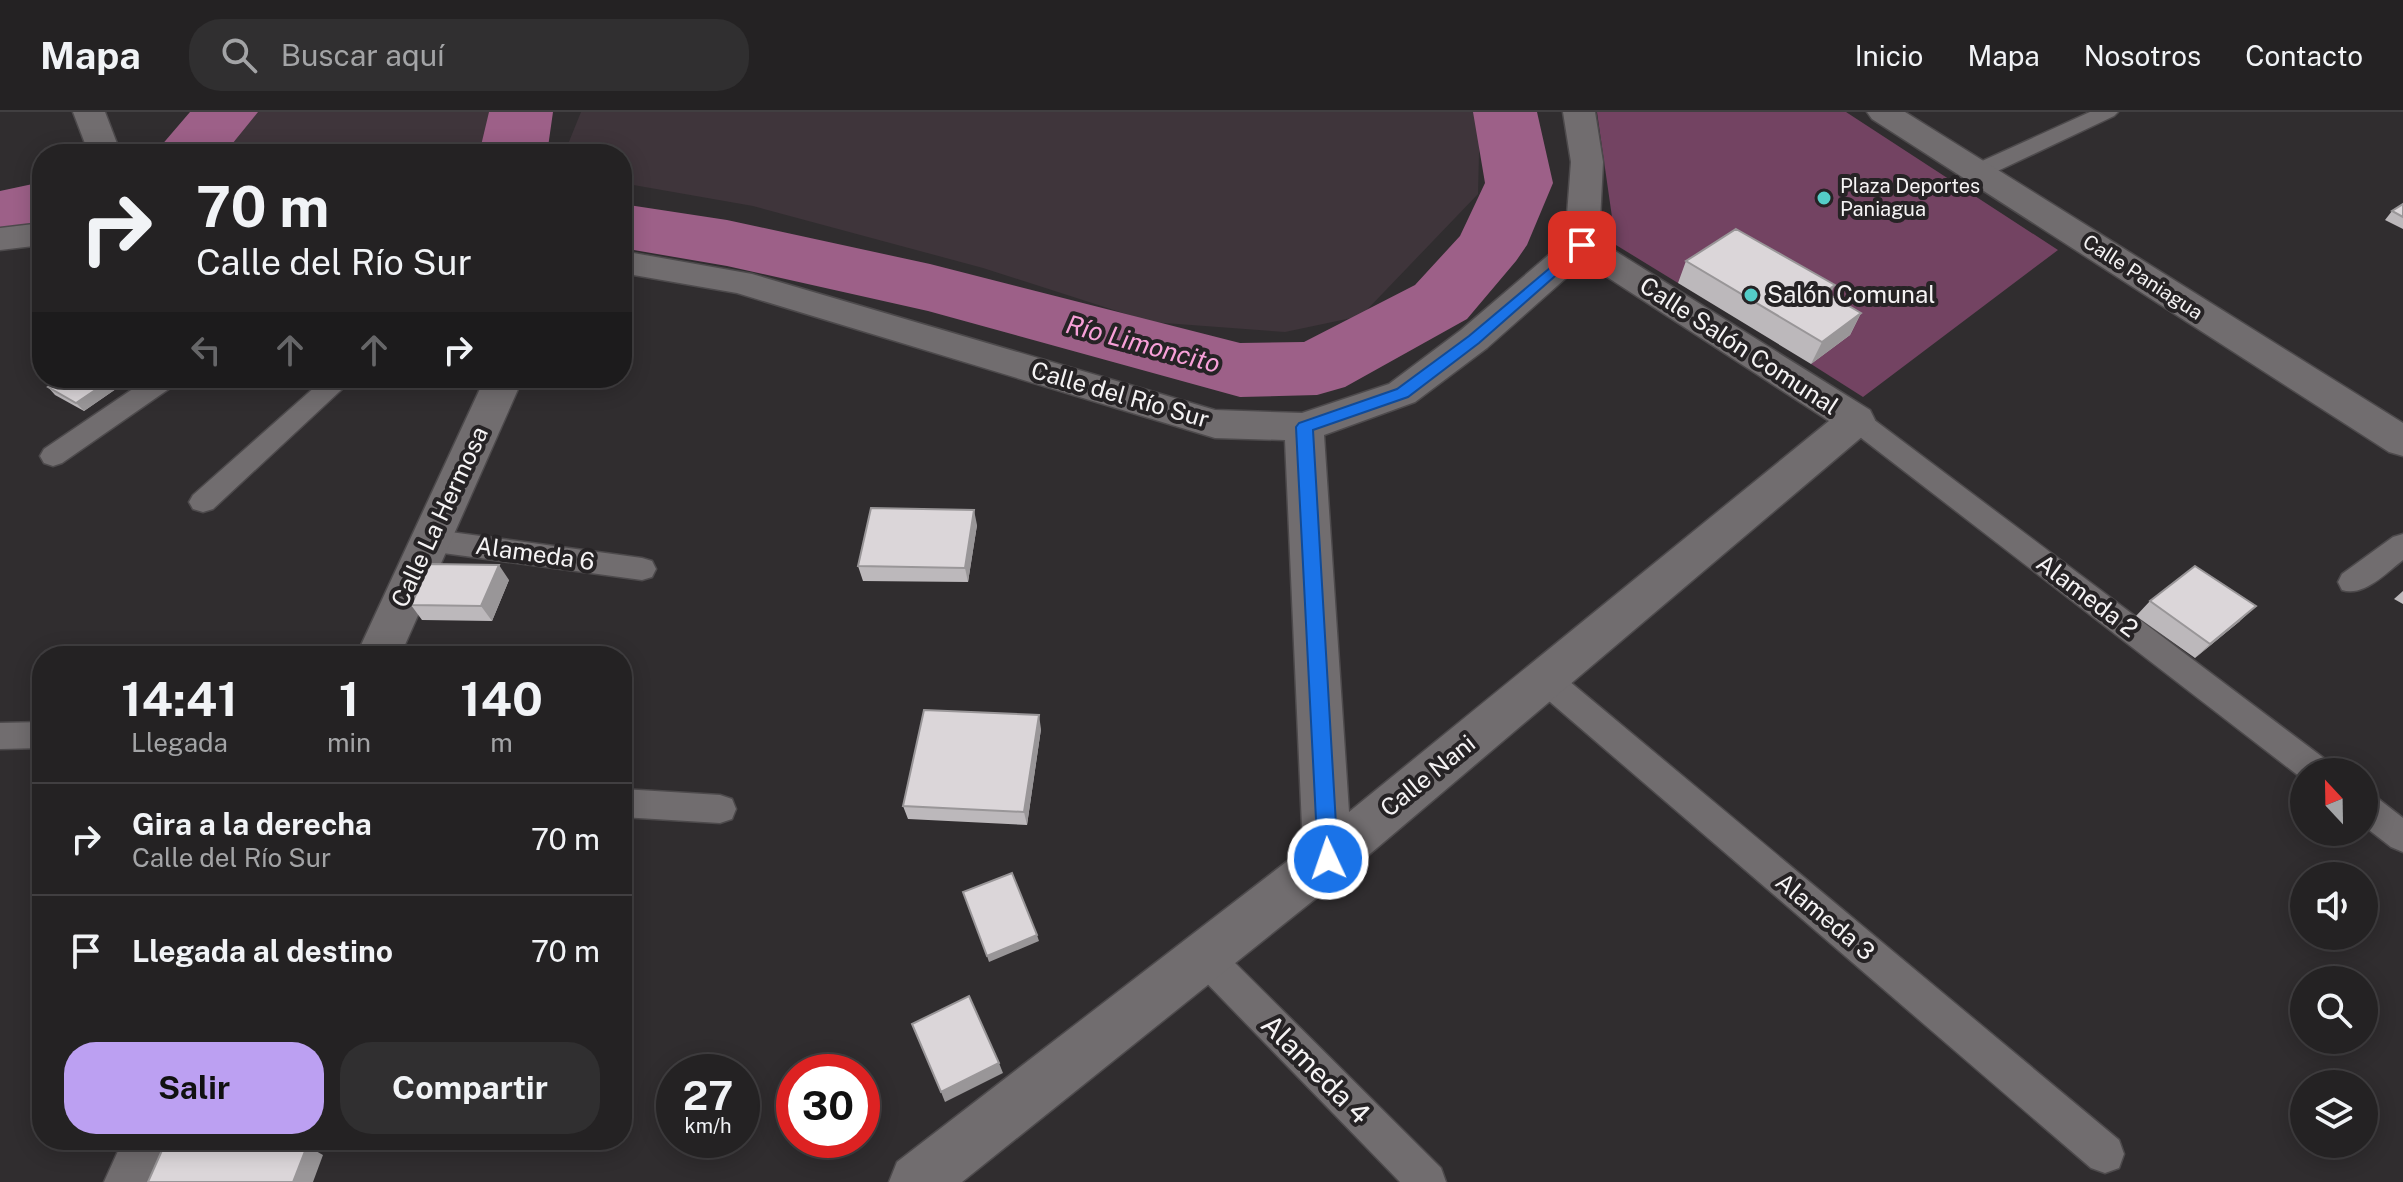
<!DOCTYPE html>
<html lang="es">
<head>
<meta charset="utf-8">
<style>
	body { margin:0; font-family:"Public Sans",sans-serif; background:#302f30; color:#f1f3f6; height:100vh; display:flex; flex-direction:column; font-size:30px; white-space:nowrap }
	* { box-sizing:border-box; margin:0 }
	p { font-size:26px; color:#a3a4a6 }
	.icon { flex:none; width:44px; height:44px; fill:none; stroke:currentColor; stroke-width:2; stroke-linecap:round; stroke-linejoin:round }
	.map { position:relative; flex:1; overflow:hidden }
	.sheet { position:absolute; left:32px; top:534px; width:600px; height:504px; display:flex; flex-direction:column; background:#242223; border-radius:32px; box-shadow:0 4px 20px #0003,0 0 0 2px #413f41 }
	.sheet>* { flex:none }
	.banner { position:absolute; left:32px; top:32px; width:600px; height:244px; border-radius:32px; box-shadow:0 4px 20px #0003,0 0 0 2px #413f41; background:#242223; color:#f1f3f6; overflow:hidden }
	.needle { width:52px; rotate:338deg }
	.controls { position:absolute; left:2290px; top:646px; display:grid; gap:16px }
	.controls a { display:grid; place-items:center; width:88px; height:88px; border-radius:50%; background:#242223; box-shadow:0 4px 20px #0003,0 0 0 2px #413f41; font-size:40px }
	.speed { position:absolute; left:656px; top:942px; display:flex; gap:16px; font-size:40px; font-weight:700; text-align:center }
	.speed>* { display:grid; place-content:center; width:104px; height:104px; border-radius:50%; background:#242223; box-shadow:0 4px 20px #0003,0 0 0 2px #413f41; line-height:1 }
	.speed small { font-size:20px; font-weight:400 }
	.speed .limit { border:12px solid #d22; background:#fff; color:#111 }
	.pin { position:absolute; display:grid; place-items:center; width:68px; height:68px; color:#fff; margin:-34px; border-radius:16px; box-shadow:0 4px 12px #0006 }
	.me { position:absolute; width:88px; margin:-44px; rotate:357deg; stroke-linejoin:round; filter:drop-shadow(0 0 6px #0008) }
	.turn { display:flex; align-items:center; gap:28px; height:168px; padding:0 32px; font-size:36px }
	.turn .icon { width:104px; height:104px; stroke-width:2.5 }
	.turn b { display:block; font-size:56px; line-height:68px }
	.lanes { display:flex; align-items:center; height:76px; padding:0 32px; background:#0003; justify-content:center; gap:40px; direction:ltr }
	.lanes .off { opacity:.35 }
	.eta { display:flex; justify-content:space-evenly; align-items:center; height:136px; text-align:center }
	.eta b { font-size:48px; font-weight:700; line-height:56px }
	.button { display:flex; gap:16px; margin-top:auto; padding:16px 32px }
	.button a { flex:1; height:92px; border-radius:32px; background:#bca0f2; color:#111; font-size:32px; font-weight:700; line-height:92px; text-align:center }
	.button a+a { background:#302f30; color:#f1f3f6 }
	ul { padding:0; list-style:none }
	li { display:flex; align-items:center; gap:24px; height:112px; padding:0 32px; border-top:2px solid #413f41 }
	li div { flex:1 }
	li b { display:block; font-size:30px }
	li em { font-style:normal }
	header { display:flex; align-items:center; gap:48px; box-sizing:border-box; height:112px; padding:0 40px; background:#242223; border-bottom:2px solid #413f41 }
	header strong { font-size:38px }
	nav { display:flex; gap:44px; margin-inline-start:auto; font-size:28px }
	.search { width:560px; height:72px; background:#302f30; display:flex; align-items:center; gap:20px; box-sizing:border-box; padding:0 28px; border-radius:32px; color:#a3a4a6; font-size:30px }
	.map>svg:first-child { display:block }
	.built { fill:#3f353b }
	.green { fill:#734362 }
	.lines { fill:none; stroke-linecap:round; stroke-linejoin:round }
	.river { fill:#9d6088; fill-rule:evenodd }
	.lane-casing { stroke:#4d4a4c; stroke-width:3 }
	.street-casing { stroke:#4d4a4c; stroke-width:3 }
	.lane { fill:#716d6f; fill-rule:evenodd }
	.street { fill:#716d6f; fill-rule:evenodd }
	.wall { fill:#bcb8bb }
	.shaded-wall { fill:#999698 }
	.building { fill:#dbd6d9; stroke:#999698; stroke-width:2 }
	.route { fill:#1a73e8; stroke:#114b97; stroke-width:2 }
	.poi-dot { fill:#54cdc8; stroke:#262325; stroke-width:3 }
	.labels { text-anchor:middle; stroke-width:8; stroke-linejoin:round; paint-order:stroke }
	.far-poi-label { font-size:20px; fill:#f5f3f4; stroke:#262325; text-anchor:start }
	.far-street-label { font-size:20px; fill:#f5f3f4; stroke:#262325 }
	.poi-label { font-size:24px; fill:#f5f3f4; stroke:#262325; text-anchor:start }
	.street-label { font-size:24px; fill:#f5f3f4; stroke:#262325 }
	.water-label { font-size:26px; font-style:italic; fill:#f7a0d8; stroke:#262325 }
	.near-street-label { font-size:28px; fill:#f5f3f4; stroke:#262325 }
</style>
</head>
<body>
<header>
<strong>Mapa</strong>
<div class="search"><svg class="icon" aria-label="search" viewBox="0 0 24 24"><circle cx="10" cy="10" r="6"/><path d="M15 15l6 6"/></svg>Buscar aquí</div>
<nav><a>Inicio</a><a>Mapa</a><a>Nosotros</a><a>Contacto</a></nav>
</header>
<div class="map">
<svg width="2403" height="1070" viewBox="0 0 2403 1070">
	<rect width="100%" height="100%" fill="#302d2f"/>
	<!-- built -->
	<path class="built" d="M 242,0 L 493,0 L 491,42 L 206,42 Z
		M 581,0 L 1480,0 L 1478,82 L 1361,204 L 1285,220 L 1151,210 L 983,156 L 753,94 L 622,71 L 622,42 L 564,42 Z"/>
	<!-- green -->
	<path class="green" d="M 1597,0 L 1846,0 L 2058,138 L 1863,285 L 1811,252 L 1849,223 L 1728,139 L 1678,171 L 1616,133 Z"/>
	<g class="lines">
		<!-- river -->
		<path class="river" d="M 190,0 L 258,0 L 224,42 L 154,42 Z
			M 489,0 L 553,0 L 547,42 L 479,42 Z
			M 1473,0 L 1537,0 L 1553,71 L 1527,133 L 1516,149 L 1467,207 L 1345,275 L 1317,283 L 1240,285 L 928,199 L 727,154 L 622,136 L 622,92 L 727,108 L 930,152 L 1240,231 L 1304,230 L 1415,173 L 1460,124 L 1485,71 Z
			M 42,70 L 42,112 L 0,123 L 0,79 Z"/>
		<defs>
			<path id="lane" d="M 2090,0 L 2118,0 L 2114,4 L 1987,64 L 1979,66 L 1968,59 L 1971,54 Z
				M 149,266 L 180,266 L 176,272 L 62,351 L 53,354 L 44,351 L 40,344 L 44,337 Z
				M 325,266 L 354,266 L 213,397 L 203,400 L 193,397 L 189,390 L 193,383 Z
				M 1856,299 L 1865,301 L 2329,650 L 2334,660 L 2304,660 L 2304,668 L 1847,315 L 1843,308 L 1847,301 Z
				M 428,417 L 642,446 L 652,449 L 656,457 L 652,465 L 642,468 L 428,439 L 418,436 L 414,428 L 418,420 Z
				M 2403,422 L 2403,448 C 2386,461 2364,485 2342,478 L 2338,470 L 2342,462 L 2393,425 Z
				M 1546,555 L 1557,559 L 2119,1028 L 2124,1042 L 2119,1056 L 2105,1061 L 2091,1056 L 1535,577 L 1531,568 L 1535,559 Z
				M 42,610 L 42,636 L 0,637 L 0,611 Z
				M 622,677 L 720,683 L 732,687 L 736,697 L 732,707 L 720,711 L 622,705 Z
				M 2364,681 L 2376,685 L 2403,706 L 2403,740 L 2391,735 L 2364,714 Z
				M 1204,827 L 1216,832 L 1441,1056 L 1446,1070 L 1400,1070 L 1192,856 L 1186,844 L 1192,832 Z"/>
			<path id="street" d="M 73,0 L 105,0 L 121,42 L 89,42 Z
				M 1563,0 L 1595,0 L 1603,50 L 1599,129 L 1870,298 L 1875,308 L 1870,318 L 1345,763 L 962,1070 L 889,1070 L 897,1050 L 1303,737 L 1285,328 L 1215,326 L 737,181 L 622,161 L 622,139 L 752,162 L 1215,298 L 1302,301 L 1389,272 L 1461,218 L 1565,129 L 1571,50 ZM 1584,150 L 1829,309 L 1349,700 L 1324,323 L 1415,290 L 1487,236 Z
				M 1867,0 L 1905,0 L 2403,311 L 2403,344 L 2389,340 L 1872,7 Z
				M 42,111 L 42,133 L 0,138 L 0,116 Z
				M 485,266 L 523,266 L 400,544 L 356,544 Z
				M 123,1028 L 180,1028 L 161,1070 L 104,1070 Z"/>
		</defs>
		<!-- lane casing -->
		<use href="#lane" class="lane-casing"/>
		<!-- street casing -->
		<use href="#street" class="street-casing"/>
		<!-- lane -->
		<use href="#lane" class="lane"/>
		<!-- street -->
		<use href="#street" class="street"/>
	</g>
	<!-- wall -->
	<path class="wall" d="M 2403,92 L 2403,117 L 2385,108 L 2392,99 Z
		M 1686,149 L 1830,183 L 1861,201 L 1850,223 L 1811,252 L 1678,171 Z
		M 126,270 L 84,299 L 55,283 L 48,275 Z
		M 977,413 L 968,470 L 863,469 L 858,454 Z
		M 509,468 L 492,509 L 422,508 L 411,493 Z
		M 2403,479 L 2403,492 L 2394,487 Z
		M 2150,489 L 2240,509 L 2195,546 L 2136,504 Z
		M 1041,617 L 1027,713 L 908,707 L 903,694 Z"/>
	<!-- shaded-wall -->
	<path class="shaded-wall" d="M 1835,173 L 1824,195 L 1825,180 Z
		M 1861,201 L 1850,223 L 1811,252 L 1822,230 Z
		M 113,266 L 122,266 L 126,270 L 84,299 L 76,291 Z
		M 974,398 L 977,413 L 968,470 L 965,456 Z
		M 499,453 L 509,468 L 492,509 L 481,494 Z
		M 2256,494 L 2240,509 L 2195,546 L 2210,532 Z
		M 1039,603 L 1041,617 L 1027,713 L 1024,700 Z
		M 1037,823 L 1039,829 L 989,850 L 987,844 Z
		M 999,951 L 1003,961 L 945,990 L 941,980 Z
		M 307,1034 L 323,1043 L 313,1070 L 293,1070 Z"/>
	<!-- building -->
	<path class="building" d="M 2403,92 L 2403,105 L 2392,99 Z
		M 1736,117 L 1835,173 L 1825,180 L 1861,201 L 1822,230 L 1686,149 Z
		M 62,266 L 113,266 L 76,291 L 48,275 Z
		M 871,396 L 974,398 L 965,456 L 858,454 Z
		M 430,452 L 499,453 L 481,494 L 411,493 Z
		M 2195,454 L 2256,494 L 2210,532 L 2150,489 Z
		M 924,598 L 1039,603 L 1024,700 L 903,694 Z
		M 1012,761 L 1037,823 L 987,844 L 963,780 Z
		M 969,884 L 999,951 L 941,980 L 912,912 Z
		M 307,1034 L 293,1070 L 148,1070 L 163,1036 Z"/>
	<!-- route -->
	<path class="route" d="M 1582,129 L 1587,130 L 1587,136 L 1479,231 L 1408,285 L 1313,318 L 1338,747 L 1335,753 L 1328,756 L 1321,753 L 1318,747 L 1296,315 L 1299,311 L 1397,277 L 1469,224 Z"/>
	<!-- markers -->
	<g class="poi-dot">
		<circle cx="1824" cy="86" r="8"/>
		<circle cx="1751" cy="183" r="8"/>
	</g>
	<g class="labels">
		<!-- far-poi labels -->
		<g class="far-poi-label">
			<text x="1840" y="81">Plaza Deportes<tspan x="1840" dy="23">Paniagua</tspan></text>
		</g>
		<!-- far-street labels -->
		<g class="far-street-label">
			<text transform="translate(2143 165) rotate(33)" y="7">Calle Paniagua</text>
		</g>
		<!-- poi labels -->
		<g class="poi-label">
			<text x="1767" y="191">Salón Comunal</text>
		</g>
		<!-- street labels -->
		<g class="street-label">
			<text transform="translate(1739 234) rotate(33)" y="8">Calle Salón Comunal</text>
			<text transform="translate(1120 283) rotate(16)" y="8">Calle del Río Sur</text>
			<text transform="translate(440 405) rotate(-65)" y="8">Calle La Hermosa</text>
			<text transform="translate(535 442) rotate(8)" y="8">Alameda 6</text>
			<text transform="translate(2087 484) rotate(37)" y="8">Alameda 2</text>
			<text transform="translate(1428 664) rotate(-39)" y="8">Calle Nani</text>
			<text transform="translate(1825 805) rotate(40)" y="8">Alameda 3</text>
		</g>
		<!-- water labels -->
		<g class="water-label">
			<text transform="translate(1143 232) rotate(15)" y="9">Río Limoncito</text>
		</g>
		<!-- near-street labels -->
		<g class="near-street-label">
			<text transform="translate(1316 957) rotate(45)" y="10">Alameda 4</text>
		</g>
	</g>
</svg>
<div class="controls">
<a><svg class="needle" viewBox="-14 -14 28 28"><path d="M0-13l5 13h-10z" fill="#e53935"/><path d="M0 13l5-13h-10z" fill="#a3a4a6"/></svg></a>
<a><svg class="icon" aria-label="sound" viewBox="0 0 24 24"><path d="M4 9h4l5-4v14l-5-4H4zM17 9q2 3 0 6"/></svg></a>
<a><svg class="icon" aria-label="search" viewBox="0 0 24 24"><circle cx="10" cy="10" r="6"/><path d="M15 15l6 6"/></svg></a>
<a><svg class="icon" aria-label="layers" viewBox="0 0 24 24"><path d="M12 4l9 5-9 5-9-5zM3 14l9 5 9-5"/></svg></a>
</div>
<div class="speed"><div>27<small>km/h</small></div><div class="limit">30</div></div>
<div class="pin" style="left:1582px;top:133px;background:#d93025"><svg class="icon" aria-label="arrive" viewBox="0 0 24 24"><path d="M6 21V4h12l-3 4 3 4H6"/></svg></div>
<svg class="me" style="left:1328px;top:747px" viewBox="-20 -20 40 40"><circle r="17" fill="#1a73e8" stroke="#fff" stroke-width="3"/><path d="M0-11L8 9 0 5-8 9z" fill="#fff"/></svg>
<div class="banner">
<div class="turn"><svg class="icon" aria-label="right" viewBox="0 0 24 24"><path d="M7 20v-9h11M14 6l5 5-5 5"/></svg><div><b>70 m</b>Calle del Río Sur</div></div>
<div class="lanes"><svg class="icon off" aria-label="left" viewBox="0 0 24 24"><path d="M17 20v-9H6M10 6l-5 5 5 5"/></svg><svg class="icon off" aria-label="ahead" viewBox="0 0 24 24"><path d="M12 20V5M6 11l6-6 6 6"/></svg><svg class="icon off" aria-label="ahead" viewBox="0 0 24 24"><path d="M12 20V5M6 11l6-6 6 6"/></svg><svg class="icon" aria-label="right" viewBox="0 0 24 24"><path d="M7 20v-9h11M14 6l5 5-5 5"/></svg></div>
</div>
<section class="sheet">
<div class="eta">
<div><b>14:41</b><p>Llegada</p></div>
<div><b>1</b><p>min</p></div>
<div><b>140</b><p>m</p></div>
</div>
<ul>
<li><svg class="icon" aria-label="right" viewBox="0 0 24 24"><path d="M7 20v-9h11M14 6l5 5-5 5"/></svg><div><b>Gira a la derecha</b><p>Calle del Río Sur</p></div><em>70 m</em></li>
<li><svg class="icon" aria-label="arrive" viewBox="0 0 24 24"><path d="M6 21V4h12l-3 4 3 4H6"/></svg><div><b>Llegada al destino</b></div><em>70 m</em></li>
</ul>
<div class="button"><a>Salir</a><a>Compartir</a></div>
</section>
</div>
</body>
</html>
